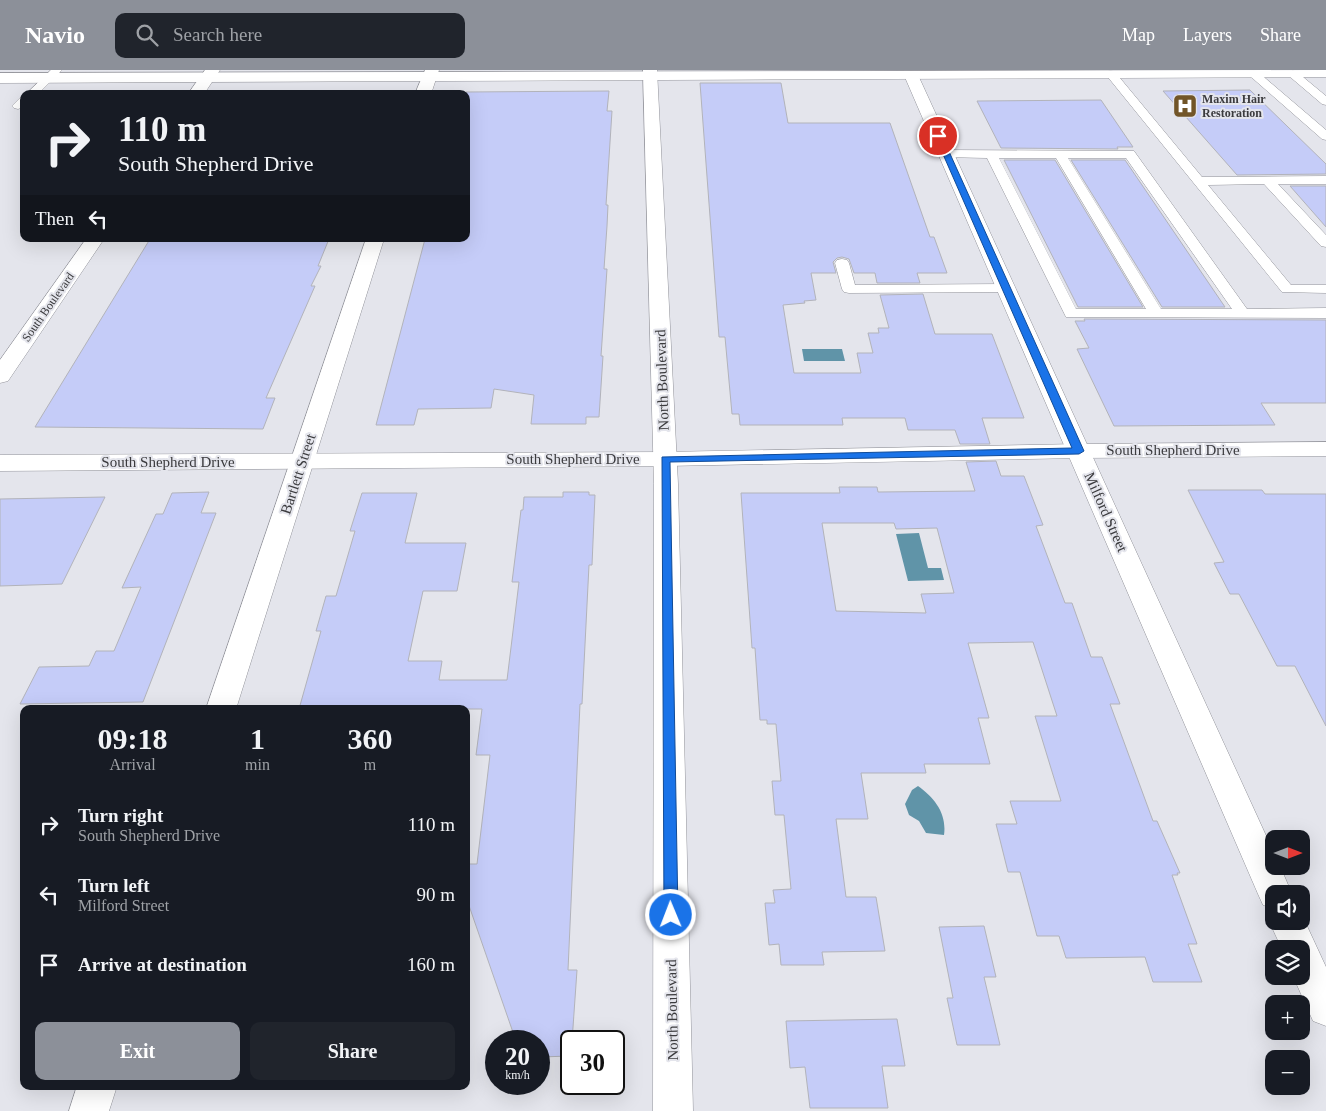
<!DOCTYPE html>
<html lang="en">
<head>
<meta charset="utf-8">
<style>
	body { margin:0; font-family:"Times New Roman",serif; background:#20242c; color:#f1f3f6; height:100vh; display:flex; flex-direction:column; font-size:19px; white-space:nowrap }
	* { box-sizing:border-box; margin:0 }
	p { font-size:16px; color:#9ea1a6 }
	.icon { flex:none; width:28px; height:28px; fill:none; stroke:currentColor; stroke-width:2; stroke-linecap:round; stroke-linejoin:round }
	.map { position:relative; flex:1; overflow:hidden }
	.panel { position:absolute; left:20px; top:635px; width:450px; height:385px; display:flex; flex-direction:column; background:#171b24; border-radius:10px; box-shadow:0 5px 20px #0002 }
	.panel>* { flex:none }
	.banner { position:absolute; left:20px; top:20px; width:450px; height:152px; border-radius:10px; box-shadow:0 5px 20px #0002; background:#171b24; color:#f1f3f6; overflow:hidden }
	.needle { width:32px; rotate:90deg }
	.fabs { position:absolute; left:1265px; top:760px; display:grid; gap:10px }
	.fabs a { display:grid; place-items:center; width:45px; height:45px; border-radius:10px; background:#171b24; box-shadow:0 5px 20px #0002; font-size:25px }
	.speed { position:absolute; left:485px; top:960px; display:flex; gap:10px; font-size:25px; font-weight:700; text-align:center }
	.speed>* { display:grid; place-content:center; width:65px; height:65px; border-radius:50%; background:#171b24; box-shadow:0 5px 20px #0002; line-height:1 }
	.speed small { font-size:12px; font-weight:400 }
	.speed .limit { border:2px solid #111; border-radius:8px; background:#fff; color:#111 }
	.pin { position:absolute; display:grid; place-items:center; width:42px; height:42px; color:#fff; margin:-21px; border:2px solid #fff; border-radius:50%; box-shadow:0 1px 5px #0007 }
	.me { position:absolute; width:55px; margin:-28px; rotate:359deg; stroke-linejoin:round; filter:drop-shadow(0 0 4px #0008) }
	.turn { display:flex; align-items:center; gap:18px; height:105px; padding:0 15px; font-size:22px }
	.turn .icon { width:65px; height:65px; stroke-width:2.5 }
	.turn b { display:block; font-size:35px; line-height:42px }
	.then { display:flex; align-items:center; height:48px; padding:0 15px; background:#0003; gap:10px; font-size:19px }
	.eta { display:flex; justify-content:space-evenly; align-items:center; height:85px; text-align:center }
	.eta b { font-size:30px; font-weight:800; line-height:35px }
	.button { display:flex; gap:10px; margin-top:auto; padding:10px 15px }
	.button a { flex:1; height:58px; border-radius:10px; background:#8c9099; color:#fff; font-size:20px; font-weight:800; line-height:58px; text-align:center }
	.button a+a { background:#20242c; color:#f1f3f6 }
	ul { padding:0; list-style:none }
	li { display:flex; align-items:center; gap:15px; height:70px; padding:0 15px }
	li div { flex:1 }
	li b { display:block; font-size:19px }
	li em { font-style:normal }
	header { display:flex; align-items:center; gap:30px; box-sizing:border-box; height:70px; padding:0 25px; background:#8c9099; color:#fff }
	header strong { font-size:24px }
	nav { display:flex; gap:28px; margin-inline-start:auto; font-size:18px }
	.search { width:350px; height:45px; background:#20242c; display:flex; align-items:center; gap:12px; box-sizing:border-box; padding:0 18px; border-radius:10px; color:#9ea1a6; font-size:19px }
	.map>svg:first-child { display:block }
	.water { fill:#6094a8 }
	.building { fill:#c5ccf8; stroke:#b2b3ba; fill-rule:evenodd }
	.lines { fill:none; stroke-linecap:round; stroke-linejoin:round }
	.service-casing { stroke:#92939a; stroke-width:1 }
	.minor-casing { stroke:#92939a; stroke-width:1 }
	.secondary-casing { stroke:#92939a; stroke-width:1 }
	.service { fill:#fff; fill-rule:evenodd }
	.minor { fill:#fff; fill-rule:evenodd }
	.secondary { fill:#fff; fill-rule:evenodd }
	.route { fill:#1a73e8; stroke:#114b97 }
	.labels { text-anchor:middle; stroke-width:4; stroke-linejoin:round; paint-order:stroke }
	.far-poi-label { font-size:12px; font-weight:bold; fill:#3b3b3e; stroke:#e4e5ec; text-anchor:start }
	.far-street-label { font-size:12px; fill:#3b3b3e; stroke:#e4e5ec }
	.street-label { font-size:15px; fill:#3b3b3e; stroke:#e4e5ec }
</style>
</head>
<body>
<header>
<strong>Navio</strong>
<div class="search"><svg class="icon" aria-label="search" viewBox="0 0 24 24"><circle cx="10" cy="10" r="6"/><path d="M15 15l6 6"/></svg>Search here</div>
<nav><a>Map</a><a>Layers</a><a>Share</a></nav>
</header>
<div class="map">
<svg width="1326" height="1041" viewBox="0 0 1326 1041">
	<rect width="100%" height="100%" fill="#e4e5ec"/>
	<!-- water -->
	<path class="water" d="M 802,279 L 842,279 L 845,291 L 804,291 Z
		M 919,463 L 928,498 L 941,498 L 944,510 L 908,511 L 896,464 Z
		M 918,716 C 935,728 947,744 944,765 L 926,763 L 919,751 L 909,745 L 905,734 L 912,720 Z"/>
	<!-- building -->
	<path class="building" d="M 700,13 L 781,13 L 788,53 L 890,53 L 930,167 L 934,167 L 947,203 L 917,203 L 920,213 L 877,213 L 875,203 L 854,203 L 849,189 L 842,187 L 837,188 L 833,192 L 836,203 L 811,203 L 816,230 L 804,231 L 805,233 L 783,235 L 794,303 L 861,303 L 857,283 L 873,283 L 868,263 L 879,263 L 878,258 L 889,258 L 880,225 L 923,224 L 935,264 L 992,264 L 1024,348 L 982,348 L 990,374 L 960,374 L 955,360 L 908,360 L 905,348 L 842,348 L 843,355 L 740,355 L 739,344 L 732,344 L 725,267 L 719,267 Z
		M 1250,20 L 1326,94 L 1326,104 L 1237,105 L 1163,21 Z
		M 609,21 L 607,41 L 612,41 L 606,135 L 608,135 L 607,156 L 604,199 L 607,199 L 601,286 L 603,286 L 599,347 L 586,347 L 586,354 L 531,354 L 534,325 L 494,319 L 491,338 L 418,339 L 414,355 L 376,355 L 425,169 L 466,169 L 466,22 Z
		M 1101,30 L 1133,77 L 1117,77 L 1118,79 L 1001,78 L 977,31 Z
		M 1004,90 L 1055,90 L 1143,237 L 1078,237 Z
		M 1071,90 L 1125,90 L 1225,237 L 1162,237 Z
		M 1290,116 L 1326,116 L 1326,157 Z
		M 150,169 L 329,169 L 318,196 L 321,196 L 311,216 L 315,216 L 266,328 L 275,328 L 263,359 L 35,357 Z
		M 1084,249 L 1326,250 L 1326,333 L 1261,333 L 1275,355 L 1114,356 L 1077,279 L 1089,278 L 1075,251 L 1085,251 Z
		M 996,391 L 1001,406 L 1024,406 L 1043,455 L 1036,456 L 1065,533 L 1072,533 L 1091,587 L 1102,587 L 1120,634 L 1110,634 L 1153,751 L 1157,751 L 1180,803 L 1177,803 L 1178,805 L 1172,805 L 1197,874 L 1188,874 L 1202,912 L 1153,912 L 1145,887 L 1066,888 L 1059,866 L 1037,866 L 1020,802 L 1008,802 L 996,754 L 1017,754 L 1010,731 L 1061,731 L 1035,646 L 1057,646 L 1033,572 L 968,573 L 989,648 L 978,648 L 990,694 L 924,694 L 926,703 L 861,703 L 868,749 L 836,749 L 846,827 L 876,827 L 885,881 L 822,882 L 824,895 L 781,895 L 779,874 L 769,875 L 765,833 L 775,833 L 773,820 L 791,819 L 784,745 L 775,745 L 772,711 L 781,711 L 776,654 L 767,654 L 767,650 L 760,650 L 755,578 L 752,578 L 741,423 L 840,423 L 839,417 L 877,417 L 878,422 L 975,421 L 966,392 ZM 822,453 L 894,453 L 896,459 L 937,458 L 954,523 L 921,524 L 926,543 L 836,541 Z
		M 1188,420 L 1262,420 L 1265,424 L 1326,424 L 1326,656 L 1295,596 L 1277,596 L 1239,524 L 1230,524 L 1214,493 L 1224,492 Z
		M 209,422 L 201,443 L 216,443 L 143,632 L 20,634 L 39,597 L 89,596 L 96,581 L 114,581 L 141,517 L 122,518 L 156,444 L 163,444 L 172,423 Z
		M 563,422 L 589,422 L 589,425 L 595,425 L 592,495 L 589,495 L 582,634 L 580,634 L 568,900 L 577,900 L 571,986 L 539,987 L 539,971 L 516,971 L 466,827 L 466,794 L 477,794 L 490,685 L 476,685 L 482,639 L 299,639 L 321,561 L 316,561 L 326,526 L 336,526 L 355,461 L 350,461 L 362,423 L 417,423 L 405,473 L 466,473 L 457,521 L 423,521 L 408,591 L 442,591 L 439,610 L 507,610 L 519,512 L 512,512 L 521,440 L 523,440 L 524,427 L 563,427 Z
		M 105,427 L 62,514 L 0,516 L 0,429 Z
		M 984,856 L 996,907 L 984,907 L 1000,975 L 957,975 L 947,928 L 953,928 L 939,857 Z
		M 897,949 L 905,996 L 882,996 L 888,1038 L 810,1038 L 805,997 L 790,998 L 786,951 Z"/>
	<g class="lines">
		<defs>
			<path id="service" d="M 51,0 L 62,0 L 38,24 L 26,24 Z
				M 1111,1 L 1115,2 L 1202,107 L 1326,106 L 1326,114 L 1278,114 L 1326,165 L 1326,177 L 1321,176 L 1264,114 L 1208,115 L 1291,215 L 1326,215 L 1326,223 L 1282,222 L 1107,6 L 1106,4 L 1107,2 Z
				M 1254,1 L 1258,2 L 1326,60 L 1326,70 L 1322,69 L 1250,6 L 1249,4 L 1250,2 Z
				M 1293,1 L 1297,2 L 1326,26 L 1326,35 L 1322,34 L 1289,6 L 1288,4 Z
				M 24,27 L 24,37 L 18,39 L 14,38 L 12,36 L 20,28 Z
				M 946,80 L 1134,81 L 1247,239 L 1326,238 L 1326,248 L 1066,247 L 987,88 L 942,87 L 940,84 L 942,81 ZM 999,88 L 1056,88 L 1146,239 L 1076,239 ZM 1068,88 L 1126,88 L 1232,239 L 1161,239 Z
				M 842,189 L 847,190 L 849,193 L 855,215 L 1006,214 L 1011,215 L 1013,218 L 1011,221 L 1006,222 L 849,223 L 844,222 L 842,219 L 835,193 L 837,190 Z"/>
			<path id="minor" d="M 205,0 L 220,0 L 204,24 L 188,24 Z
				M 425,0 L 439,0 L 431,24 L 415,24 Z
				M 643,0 L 657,0 L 678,414 L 693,1041 L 653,1041 L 654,414 Z
				M 911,1 L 916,2 L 918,5 L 1274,783 L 1274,796 L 1280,796 L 1292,824 L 1274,824 L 1274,839 L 1263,835 L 1258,824 L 904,5 L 906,2 Z
				M 86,169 L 104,169 L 8,311 L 0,313 L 0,290 Z
				M 366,169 L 384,169 L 236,639 L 206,639 Z
				M 1274,841 L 1274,851 L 1301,851 L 1301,843 L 1326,897 L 1326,956 L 1313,951 L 1293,906 L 1301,906 L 1301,879 L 1282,879 L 1269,851 Z
				M 77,1016 L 117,1016 L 109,1041 L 69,1041 Z"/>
			<path id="secondary" d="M 1326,0 L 1326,7 L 0,13 L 0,3 Z
				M 1326,372 L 1326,386 L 1079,388 L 665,396 L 0,401 L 0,385 L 665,382 L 1079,374 Z"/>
		</defs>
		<!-- service casing -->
		<use href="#service" class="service-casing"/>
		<!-- minor casing -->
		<use href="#minor" class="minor-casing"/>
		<!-- secondary casing -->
		<use href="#secondary" class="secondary-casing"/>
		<!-- service -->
		<use href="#service" class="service"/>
		<!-- minor -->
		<use href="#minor" class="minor"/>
		<!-- secondary -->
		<use href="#secondary" class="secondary"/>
	</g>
	<!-- route -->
	<path class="route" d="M 938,64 L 942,66 L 1084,381 L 1079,384 L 670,392 L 678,845 L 676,850 L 671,852 L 666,850 L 664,845 L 662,387 L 1072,378 L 935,66 Z"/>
	<!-- icons -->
	<defs>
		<symbol id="hospital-square" viewBox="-11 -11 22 22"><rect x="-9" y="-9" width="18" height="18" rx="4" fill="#725528" stroke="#e4e5ec"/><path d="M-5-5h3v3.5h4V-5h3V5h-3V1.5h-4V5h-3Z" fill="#fff"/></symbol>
	</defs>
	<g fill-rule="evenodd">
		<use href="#hospital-square" x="1171" y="22" width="28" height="28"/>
	</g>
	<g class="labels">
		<!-- far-poi labels -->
		<g class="far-poi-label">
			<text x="1202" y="33">Maxim Hair<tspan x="1202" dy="14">Restoration</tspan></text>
		</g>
		<!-- far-street labels -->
		<g class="far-street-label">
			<text transform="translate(48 237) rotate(-55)" y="4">South Boulevard</text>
		</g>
		<!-- street labels -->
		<g class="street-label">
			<text transform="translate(662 310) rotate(-92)" y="5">North Boulevard</text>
			<text x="1173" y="385">South Shepherd Drive</text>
			<text x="573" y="394">South Shepherd Drive</text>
			<text x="168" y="397">South Shepherd Drive</text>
			<text transform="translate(298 404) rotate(-72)" y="5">Bartlett Street</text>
			<text transform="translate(1106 442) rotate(66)" y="5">Milford Street</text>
			<text transform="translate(672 940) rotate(-91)" y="5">North Boulevard</text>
		</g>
	</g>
</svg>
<div class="fabs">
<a><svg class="needle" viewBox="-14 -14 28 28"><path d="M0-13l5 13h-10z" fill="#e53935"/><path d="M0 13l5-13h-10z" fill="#9ea1a6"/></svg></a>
<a><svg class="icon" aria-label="sound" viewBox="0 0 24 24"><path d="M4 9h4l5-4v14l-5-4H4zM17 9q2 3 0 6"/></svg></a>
<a><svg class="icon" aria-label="layers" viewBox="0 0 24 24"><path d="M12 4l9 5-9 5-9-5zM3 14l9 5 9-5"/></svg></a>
<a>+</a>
<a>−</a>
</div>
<div class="speed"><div>20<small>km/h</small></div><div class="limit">30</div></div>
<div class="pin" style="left:938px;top:66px;background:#d93025"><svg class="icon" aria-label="arrive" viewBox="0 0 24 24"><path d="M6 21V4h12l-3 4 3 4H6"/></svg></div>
<svg class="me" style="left:671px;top:845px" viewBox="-20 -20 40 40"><circle r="17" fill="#1a73e8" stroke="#fff" stroke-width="3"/><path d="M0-11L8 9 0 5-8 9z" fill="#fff"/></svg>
<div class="banner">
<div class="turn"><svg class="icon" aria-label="right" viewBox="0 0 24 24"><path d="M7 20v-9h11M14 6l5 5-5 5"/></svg><div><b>110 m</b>South Shepherd Drive</div></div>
<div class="then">Then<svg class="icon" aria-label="left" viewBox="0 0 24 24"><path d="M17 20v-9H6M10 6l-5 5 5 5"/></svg></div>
</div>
<section class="panel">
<div class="eta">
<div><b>09:18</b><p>Arrival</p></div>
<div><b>1</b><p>min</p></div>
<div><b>360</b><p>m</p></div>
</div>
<ul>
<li><svg class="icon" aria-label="right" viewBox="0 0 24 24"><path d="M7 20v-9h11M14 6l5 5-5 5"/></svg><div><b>Turn right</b><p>South Shepherd Drive</p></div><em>110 m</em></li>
<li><svg class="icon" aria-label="left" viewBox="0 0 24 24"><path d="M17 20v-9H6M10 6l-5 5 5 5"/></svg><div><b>Turn left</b><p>Milford Street</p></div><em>90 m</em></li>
<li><svg class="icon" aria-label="arrive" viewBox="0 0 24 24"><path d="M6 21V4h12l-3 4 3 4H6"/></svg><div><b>Arrive at destination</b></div><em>160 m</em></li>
</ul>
<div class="button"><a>Exit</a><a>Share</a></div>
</section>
</div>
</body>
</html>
